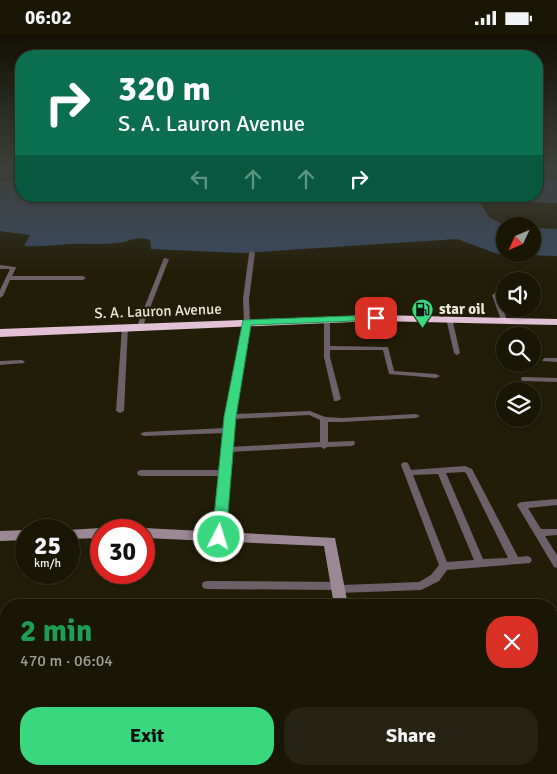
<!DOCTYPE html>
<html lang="en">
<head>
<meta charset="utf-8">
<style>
	body { margin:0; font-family:Signika,sans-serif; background:#272313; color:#f1f3f6; height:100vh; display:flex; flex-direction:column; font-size:19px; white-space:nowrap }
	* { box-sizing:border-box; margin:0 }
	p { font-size:16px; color:#9f9f9a }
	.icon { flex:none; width:28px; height:28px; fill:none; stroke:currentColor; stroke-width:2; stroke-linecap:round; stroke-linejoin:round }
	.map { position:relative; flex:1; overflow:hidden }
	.side { position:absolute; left:0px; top:564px; width:558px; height:176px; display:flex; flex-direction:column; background:#1a1604; border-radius:20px 20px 0 0; box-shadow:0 1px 4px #0004,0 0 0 1px #383526 }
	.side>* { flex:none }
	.hud { position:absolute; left:15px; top:15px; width:528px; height:152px; border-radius:20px; box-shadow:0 1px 4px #0004,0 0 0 1px #383526; background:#0b6e4f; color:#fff; overflow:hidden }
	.needle { width:32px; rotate:226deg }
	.controls { position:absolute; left:496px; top:182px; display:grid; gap:10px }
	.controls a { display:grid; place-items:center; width:45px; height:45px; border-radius:50%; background:#1a1604; box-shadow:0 1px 4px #0004,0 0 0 1px #383526; font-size:25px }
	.speed { position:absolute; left:15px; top:484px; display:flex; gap:10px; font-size:25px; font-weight:700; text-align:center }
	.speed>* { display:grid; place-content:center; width:65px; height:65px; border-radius:50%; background:#1a1604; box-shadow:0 1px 4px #0004,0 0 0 1px #383526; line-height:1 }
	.speed small { font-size:12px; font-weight:400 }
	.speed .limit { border:8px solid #d22; background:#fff; color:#111 }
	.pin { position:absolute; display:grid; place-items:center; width:42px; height:42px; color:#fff; margin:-21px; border-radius:10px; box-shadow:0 2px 8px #0006 }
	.me { position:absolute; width:55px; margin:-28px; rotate:5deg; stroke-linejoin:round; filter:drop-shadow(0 0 4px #0008) }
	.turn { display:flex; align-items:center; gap:18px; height:105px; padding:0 20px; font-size:22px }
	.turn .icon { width:65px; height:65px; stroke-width:2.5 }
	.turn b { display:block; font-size:35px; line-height:42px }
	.lanes { display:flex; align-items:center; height:48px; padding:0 20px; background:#0003; justify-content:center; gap:25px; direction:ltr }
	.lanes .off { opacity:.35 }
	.round { display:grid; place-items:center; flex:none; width:52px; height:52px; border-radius:20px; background:#272313 }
	.headline { display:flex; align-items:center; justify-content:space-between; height:85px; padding:0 20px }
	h1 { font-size:30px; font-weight:700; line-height:38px; color:#1e9e55 }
	.button { display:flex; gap:10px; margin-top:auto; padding:10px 20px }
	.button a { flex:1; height:58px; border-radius:20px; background:#39d87f; color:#111; font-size:20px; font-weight:700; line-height:58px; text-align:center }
	.button a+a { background:#272313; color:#f1f3f6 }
	.status { display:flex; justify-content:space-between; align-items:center; height:35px; padding:0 25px; background:#1a1604; direction:ltr }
	.status svg { height:14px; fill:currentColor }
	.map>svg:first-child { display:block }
	.water { fill:#394a62 }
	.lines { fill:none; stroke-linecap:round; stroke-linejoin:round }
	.street { fill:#6e6068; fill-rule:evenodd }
	.secondary { fill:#9c8794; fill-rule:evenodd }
	.highway { fill:#e2c0d5; fill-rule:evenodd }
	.route { fill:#39d87f; stroke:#258c53 }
	.labels { text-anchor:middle; stroke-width:5; stroke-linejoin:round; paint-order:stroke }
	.poi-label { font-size:15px; font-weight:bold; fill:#ebe8da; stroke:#221d06; text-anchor:start }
	.street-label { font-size:15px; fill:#ebe8da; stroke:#221d06 }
</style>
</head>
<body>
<div class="status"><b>06:02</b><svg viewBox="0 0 49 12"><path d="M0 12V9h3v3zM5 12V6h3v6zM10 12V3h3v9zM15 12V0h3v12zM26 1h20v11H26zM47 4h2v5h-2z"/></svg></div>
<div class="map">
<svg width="557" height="739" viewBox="0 0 557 739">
	<rect width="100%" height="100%" fill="#221d06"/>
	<!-- water -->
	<path class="water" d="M 536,141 L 557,145 L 557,168 L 479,166 L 489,182 L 506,191 L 505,219 L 532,219 L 533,193 L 557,194 L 557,221 L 498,219 L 457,204 L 242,218 L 151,214 L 150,205 C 136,200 130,207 117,208 C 101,210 85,208 70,209 C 54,210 40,212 24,211 L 30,200 L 0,196 L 0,147 L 21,145 L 21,161 L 536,161 Z"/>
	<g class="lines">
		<!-- street -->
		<path class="street" d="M 252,216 L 255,218 L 249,264 L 250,287 L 234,379 L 310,376 L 325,382 L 342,383 L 416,379 L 420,381 L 416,383 L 342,387 L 328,387 L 328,407 L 354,406 L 355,408 L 354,410 L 351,411 L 327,412 L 324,414 L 321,412 L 231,417 L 224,502 L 222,504 L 219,506 L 216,504 L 214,502 L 220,441 L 141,441 L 138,440 L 137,438 L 138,436 L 141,435 L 221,435 L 225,398 L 144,401 L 140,399 L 144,397 L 225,393 L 244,287 L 243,264 L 249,218 ZM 309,380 L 320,385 L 320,407 L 231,412 L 234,384 Z
			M 164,223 L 169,224 L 143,291 L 142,292 L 138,292 L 137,291 Z
			M 0,230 L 15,232 L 16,233 L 12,241 L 83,241 L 86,243 L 83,245 L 10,245 L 3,261 L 0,263 L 0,255 L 10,234 L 0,234 Z
			M 495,258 L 498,260 L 507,285 L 506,286 L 502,286 L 501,285 L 492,260 Z
			M 449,281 L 452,283 L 460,318 L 457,320 L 454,318 L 446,283 Z
			M 327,282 L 330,284 L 330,311 L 388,312 L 394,336 L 436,339 L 440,341 L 436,343 L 389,339 L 383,315 L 330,315 L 330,322 L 341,364 L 337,366 L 334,366 L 324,322 L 324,284 Z
			M 125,290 L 128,292 L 124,376 L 120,378 L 116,376 L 122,292 Z
			M 545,323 L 557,323 L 557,327 L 543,326 L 542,325 Z
			M 22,325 L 25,327 L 24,328 L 0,330 L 0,326 Z
			M 522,342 L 557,343 L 557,347 L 525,346 L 522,346 L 521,344 Z
			M 405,427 L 408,428 L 411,435 L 465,431 L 472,434 L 518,522 L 527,521 L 530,522 L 532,525 L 530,528 L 447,535 L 439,546 L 421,555 L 339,558 L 335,557 L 334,555 L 207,554 L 203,553 L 202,550 L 203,547 L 207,546 L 339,547 L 343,550 L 419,547 L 431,540 L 439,530 L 401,430 L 402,428 ZM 464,437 L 466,438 L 508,523 L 483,524 L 446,438 ZM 438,439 L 474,525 L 447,527 L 413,440 Z
			M 557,464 L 557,470 L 528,473 L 541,494 L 557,494 L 557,500 L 545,501 L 557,520 L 557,533 L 554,532 L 517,470 L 519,468 L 522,467 Z
			M 557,645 L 557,655 L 551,656 L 551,646 Z
			M 551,689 C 557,693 557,704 557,712 L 553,710 L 551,708 Z
			M 466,734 L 478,734 L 481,739 L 467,739 Z
			M 518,734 L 531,734 L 534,739 L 520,739 Z"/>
		<!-- secondary -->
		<path class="secondary" d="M 101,493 L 106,495 L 101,495 L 101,503 L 69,504 L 69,495 L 67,495 Z
			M 144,493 L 335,503 L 348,570 L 334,570 L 324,511 L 144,503 L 144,495 L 139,495 Z
			M 26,495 L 26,505 L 0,506 L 0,496 Z
			M 0,662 L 6,666 L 6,697 L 0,694 Z
			M 8,734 L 26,734 L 26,739 L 8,739 Z
			M 362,734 L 380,734 L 382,739 L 364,739 Z"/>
		<!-- highway -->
		<path class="highway" d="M 376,280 L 557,284 L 557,290 L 376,286 L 0,302 L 0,294 Z"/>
	</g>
	<!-- sky -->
	<linearGradient id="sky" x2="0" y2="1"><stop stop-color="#131003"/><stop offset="0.56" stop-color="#3e403b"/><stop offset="1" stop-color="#3e403b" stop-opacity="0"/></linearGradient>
	<rect width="557" height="239" fill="url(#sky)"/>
	<!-- route -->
	<path class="route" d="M 376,280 L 379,281 L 379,285 L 251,290 L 236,382 L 226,502 L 224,506 L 219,507 L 214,506 L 212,502 L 224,382 L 243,285 Z"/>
	<!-- icons -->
	<defs>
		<symbol id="fuel-pin" viewBox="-11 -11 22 30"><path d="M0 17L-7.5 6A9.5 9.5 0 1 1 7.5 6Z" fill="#39d87f" stroke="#221d06"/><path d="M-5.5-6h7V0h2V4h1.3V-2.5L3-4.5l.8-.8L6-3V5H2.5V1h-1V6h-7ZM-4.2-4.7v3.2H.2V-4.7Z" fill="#111"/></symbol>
	</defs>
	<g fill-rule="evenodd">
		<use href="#fuel-pin" x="410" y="262" width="25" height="34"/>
	</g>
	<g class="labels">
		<!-- poi labels -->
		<g class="poi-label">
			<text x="439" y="279">star oil</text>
		</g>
		<!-- street labels -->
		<g class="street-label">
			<text transform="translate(158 276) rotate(-2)" y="5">S. A. Lauron Avenue</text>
		</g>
	</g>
</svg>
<div class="controls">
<a><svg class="needle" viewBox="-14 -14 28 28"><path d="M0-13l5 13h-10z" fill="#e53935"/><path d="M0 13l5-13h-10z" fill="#9f9f9a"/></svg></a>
<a><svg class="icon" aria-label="sound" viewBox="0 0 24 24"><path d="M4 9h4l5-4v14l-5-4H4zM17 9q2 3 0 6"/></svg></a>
<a><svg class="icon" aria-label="search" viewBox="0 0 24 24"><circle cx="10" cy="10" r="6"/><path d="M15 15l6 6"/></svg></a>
<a><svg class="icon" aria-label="layers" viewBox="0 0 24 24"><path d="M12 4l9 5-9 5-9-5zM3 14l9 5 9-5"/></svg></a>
</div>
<div class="speed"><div>25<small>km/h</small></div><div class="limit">30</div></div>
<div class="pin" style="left:376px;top:283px;background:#d93025"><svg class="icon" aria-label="arrive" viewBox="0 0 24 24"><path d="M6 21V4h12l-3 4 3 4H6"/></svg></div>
<svg class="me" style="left:219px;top:502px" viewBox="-20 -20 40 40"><circle r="17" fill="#39d87f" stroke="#fff" stroke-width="3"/><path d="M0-11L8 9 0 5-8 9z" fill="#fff"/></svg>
<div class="hud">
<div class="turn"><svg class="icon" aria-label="right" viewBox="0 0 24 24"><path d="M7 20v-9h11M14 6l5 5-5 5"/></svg><div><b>320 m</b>S. A. Lauron Avenue</div></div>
<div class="lanes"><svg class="icon off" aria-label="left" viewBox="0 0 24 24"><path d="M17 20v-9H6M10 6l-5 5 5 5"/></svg><svg class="icon off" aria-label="ahead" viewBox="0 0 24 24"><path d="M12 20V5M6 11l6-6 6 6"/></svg><svg class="icon off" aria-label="ahead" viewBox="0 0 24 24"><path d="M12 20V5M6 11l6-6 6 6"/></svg><svg class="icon" aria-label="right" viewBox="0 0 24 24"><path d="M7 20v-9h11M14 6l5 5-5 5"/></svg></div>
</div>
<section class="side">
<div class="headline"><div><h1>2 min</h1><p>470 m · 06:04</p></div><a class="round" style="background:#d93025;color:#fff"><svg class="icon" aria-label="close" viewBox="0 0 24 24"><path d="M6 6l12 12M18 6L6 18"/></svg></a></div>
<div class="button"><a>Exit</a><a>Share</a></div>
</section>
</div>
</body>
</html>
